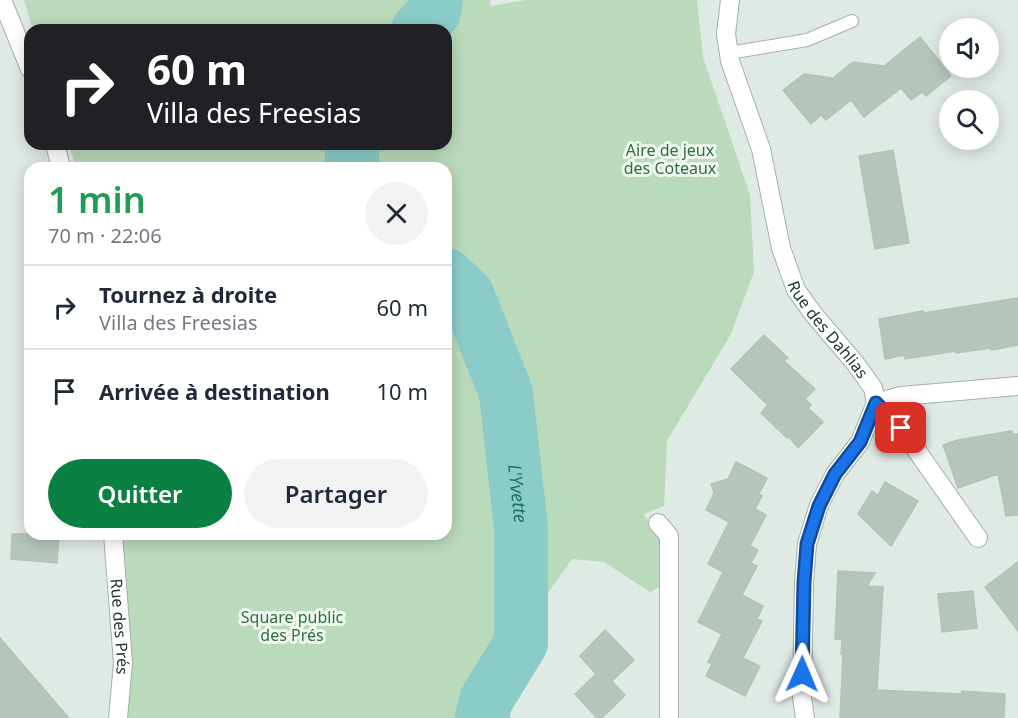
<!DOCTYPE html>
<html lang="fr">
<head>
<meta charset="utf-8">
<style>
	body { margin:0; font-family:"Noto Sans",sans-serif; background:#f2f2f3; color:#1f2937; height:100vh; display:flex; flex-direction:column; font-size:22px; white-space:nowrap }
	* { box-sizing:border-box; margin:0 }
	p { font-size:20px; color:#747a83 }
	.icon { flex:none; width:33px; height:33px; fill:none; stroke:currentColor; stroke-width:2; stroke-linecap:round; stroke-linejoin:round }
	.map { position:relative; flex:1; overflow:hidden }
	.panel { position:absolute; left:24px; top:162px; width:428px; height:378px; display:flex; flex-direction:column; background:#fff; border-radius:18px; box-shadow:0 3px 15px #0003 }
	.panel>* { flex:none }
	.guide { position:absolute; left:24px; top:24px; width:428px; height:126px; border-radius:18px; box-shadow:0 3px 15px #0003; background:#202124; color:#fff; overflow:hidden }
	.buttons { position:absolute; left:939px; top:18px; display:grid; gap:12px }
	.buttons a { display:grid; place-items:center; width:60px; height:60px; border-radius:50%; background:#fff; box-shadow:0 3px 15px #0003; font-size:30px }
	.pin { position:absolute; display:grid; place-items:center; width:51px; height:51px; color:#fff; margin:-26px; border-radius:12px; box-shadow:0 3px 9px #0006 }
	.me { position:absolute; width:66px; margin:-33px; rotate:1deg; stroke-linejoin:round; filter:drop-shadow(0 0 4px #0008) }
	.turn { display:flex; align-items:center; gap:21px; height:126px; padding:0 24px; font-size:27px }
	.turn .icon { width:78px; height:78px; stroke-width:2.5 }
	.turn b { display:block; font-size:42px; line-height:51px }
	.round { display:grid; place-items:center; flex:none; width:63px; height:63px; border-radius:32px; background:#f2f2f3 }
	.headline { display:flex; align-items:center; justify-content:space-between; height:102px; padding:0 24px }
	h1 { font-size:36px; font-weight:600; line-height:45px; color:#1e9e55 }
	.button { display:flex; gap:12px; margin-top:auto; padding:12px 24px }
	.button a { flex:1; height:69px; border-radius:36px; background:#0b8043; color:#fff; font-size:24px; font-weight:600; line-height:69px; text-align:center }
	.button a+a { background:#f2f2f3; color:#1f2937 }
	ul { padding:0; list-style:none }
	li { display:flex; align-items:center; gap:18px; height:84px; padding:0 24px; border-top:2px solid #e0e1e3 }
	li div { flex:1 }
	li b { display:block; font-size:22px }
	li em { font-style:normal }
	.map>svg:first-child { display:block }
	.green { fill:#badabc }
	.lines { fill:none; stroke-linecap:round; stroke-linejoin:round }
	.river { stroke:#8bccc9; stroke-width:54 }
	.building { fill:#b6c5bc; stroke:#b3c3b9; stroke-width:1.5 }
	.lane-casing { stroke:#a3b1aa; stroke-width:14 }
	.street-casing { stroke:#a3b1aa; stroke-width:20 }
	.lane { stroke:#fff; stroke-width:12 }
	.street { stroke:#fff; stroke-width:18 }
	.route-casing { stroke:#114b97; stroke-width:15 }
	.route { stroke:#1a73e8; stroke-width:10 }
	.labels { text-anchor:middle; stroke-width:6; stroke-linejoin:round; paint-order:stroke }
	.park-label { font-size:16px; fill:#2f6e3a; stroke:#f0f7f2 }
	.street-label { font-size:16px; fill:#22392e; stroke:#f0f7f2 }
	.water-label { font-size:18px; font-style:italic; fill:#20726e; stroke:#f0f7f2 }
</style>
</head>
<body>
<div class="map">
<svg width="1018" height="718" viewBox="0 0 1018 718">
	<rect width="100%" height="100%" fill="#e0eae4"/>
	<!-- green -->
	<path class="green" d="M 24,0 L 490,0 L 491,6 L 525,0 L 697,0 L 703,57 L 750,195 L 754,272 L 730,336 L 667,441 L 664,506 L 644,514 L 664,545 L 662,586 L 650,592 L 604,562 L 572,559 L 512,644 L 476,704 L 473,718 L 122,718 L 123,534 L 446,534 L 446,168 L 76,168 L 69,144 L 446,144 L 446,30 L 33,30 Z"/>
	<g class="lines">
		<!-- river -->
		<g class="river">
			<path d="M 418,30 L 434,12 L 436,0"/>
			<path d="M 352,168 L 352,144"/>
			<path id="s1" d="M 446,275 L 467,294 L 506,393 L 521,527 L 521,643 L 486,700 L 482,718"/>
		</g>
	</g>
	<!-- building -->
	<path class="building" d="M 920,37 L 951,76 L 926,96 L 922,92 L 911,100 L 901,88 L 864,117 L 851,100 L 826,120 L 821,115 L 811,124 L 783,90 L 804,74 L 833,78 L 853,62 L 884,66 Z
		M 893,150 L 909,243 L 875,249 L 859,156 Z
		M 1018,298 L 1018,345 L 991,350 L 991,348 L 956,353 L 956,351 L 905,359 L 904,355 L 885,359 L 879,319 L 923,311 L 923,313 Z
		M 764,335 L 788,358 L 784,361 L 815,389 L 805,399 L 811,405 L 808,408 L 823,422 L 798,448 L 788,436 L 787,438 L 761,413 L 768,405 L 731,369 Z
		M 1012,431 L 1012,434 L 1018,434 L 1018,515 L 1006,516 L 998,474 L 958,488 L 943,445 L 958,440 Z
		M 736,462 L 767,478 L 759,494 L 762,496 L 755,509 L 766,515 L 750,546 L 758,550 L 751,563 L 757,566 L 742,595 L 763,606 L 757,619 L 762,621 L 743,658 L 760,666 L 745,696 L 706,676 L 712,664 L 708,662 L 722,634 L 698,622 L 723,572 L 708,564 L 729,522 L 706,510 L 714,493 L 711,484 L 728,479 Z
		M 885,482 L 918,501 L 891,546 L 858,514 L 872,491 L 878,495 Z
		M 12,534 L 59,534 L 57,563 L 11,559 Z
		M 1018,562 L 1018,631 L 985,587 Z
		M 838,571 L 875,573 L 867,586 L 883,587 L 877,690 L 961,694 L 962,691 L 1005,694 L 1004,718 L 840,718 L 843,654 L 841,654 L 842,639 L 835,639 Z
		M 973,591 L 977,628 L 942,632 L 938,594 Z
		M 605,630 L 634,660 L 612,681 L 625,695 L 602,718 L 597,718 L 575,694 L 596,674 L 580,656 Z
		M 0,638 L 69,718 L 0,718 Z"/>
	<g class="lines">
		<defs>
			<path id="lane" d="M 729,53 L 807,40 L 852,21"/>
			<g id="street">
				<path d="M 2,0 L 30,69"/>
				<path id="s2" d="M 730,0 L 726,34 L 730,61 L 761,149 L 781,248 L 796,290 L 815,316 L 855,363 L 873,388 L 876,403 L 860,442 L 835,474 L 819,505 L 807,544 L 804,582 L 802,697 L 805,718"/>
				<path d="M 55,144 L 61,168"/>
				<path d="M 876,403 L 901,428 L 978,538"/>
				<path d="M 876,403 L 901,396 L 1018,386"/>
				<path d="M 658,523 L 669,536 L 669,718"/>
				<path id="s3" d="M 113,534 L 123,663 L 118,718"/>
			</g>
		</defs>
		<!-- lane casing -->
		<use href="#lane" class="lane-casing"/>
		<!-- street casing -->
		<use href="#street" class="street-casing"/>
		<!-- lane -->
		<use href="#lane" class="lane"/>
		<!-- street -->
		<use href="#street" class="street"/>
	</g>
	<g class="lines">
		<defs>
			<path id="route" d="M 802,674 L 804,582 L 807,544 L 819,506 L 835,474 L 860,442 L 876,403 L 901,428"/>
		</defs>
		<!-- route casing -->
		<use href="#route" class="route-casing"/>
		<!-- route -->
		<use href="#route" class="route"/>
	</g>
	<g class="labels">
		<!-- park labels -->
		<g class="park-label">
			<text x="670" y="156">Aire de jeux<tspan x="670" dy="18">des Coteaux</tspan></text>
			<text x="292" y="623">Square public<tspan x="292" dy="18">des Prés</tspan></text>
		</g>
		<!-- street labels -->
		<g class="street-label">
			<text dy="6" stroke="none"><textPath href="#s2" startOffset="351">Rue des Dahlias</textPath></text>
			<text dy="6" stroke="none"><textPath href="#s3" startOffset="93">Rue des Prés</textPath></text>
		</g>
		<!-- water labels -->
		<g class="water-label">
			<text dy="6" stroke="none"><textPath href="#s1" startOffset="236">L'Yvette</textPath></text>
		</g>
	</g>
</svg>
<div class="buttons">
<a><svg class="icon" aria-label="sound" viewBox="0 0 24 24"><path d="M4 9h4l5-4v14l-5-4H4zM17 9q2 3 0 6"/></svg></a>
<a><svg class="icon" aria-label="search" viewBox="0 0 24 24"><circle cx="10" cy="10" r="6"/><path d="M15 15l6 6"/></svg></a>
</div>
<div class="pin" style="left:901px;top:428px;background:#d93025"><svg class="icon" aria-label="arrive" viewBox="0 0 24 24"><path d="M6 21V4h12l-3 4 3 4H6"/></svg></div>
<svg class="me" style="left:802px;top:674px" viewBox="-20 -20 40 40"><path d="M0-17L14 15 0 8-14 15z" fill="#1a73e8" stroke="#fff" stroke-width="4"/></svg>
<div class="guide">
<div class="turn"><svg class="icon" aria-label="right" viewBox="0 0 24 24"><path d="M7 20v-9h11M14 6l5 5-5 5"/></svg><div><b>60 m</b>Villa des Freesias</div></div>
</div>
<section class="panel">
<div class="headline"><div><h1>1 min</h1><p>70 m · 22:06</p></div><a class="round"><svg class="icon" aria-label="close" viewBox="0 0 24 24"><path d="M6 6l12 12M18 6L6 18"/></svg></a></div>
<ul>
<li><svg class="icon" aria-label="right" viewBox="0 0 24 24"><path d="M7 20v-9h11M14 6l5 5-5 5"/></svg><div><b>Tournez à droite</b><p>Villa des Freesias</p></div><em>60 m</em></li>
<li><svg class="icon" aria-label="arrive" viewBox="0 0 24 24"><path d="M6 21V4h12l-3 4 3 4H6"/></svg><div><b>Arrivée à destination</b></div><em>10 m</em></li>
</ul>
<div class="button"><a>Quitter</a><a>Partager</a></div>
</section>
</div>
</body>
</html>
